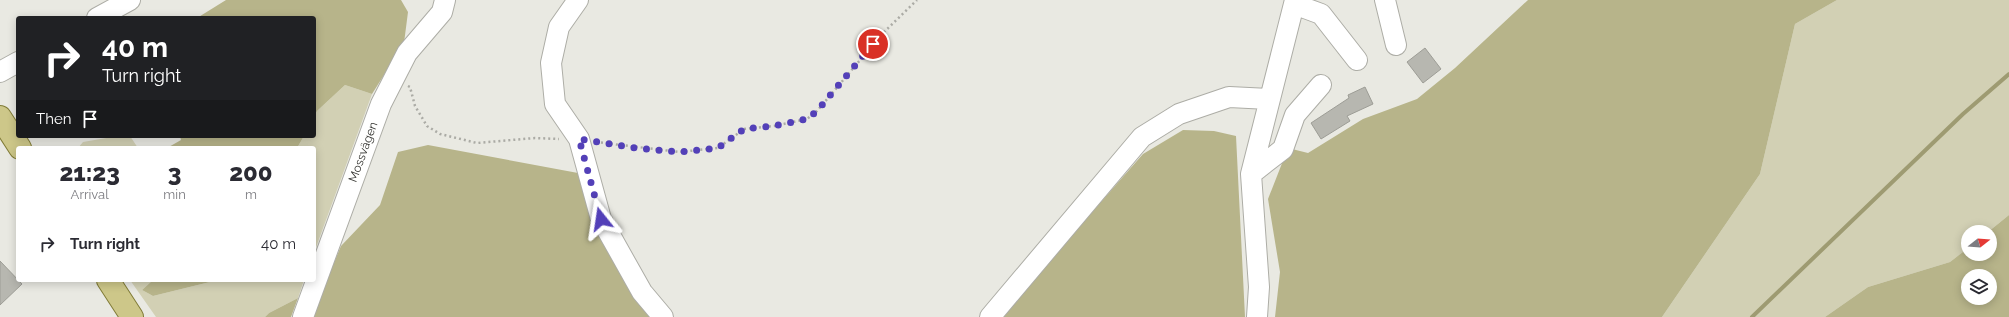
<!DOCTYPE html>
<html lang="en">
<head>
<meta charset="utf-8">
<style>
	body { margin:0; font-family:Raleway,sans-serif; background:#f2f2f3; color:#2b2b33; height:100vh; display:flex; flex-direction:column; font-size:15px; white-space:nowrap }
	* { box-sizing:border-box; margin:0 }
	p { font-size:13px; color:#7c7c81 }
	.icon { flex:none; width:22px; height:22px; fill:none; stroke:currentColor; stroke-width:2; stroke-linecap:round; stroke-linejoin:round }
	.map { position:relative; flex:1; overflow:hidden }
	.drawer { position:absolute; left:16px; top:146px; width:300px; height:136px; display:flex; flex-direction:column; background:#fff; border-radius:4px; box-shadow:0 2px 10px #0003 }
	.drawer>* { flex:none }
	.top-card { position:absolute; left:16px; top:16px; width:300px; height:122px; border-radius:4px; box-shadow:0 2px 10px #0003; background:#202124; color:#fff; overflow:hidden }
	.needle { width:26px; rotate:73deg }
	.tools { position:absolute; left:1961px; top:225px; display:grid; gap:8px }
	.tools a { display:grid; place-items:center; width:36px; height:36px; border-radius:50%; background:#fff; box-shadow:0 2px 10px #0003; font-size:20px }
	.pin { position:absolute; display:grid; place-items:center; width:34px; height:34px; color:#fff; margin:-17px; border:2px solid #fff; border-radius:50%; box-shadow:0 1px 4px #0007 }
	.me { position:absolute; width:44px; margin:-22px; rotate:345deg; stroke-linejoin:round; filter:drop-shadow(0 0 3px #0008) }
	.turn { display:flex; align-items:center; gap:14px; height:84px; padding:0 20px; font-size:18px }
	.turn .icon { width:52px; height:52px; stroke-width:2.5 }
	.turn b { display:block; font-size:28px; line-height:34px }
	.then { display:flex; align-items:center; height:38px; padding:0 20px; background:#0003; gap:8px; font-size:15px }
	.eta { display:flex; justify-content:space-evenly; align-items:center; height:68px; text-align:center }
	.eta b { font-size:24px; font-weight:800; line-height:28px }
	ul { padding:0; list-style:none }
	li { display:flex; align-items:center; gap:12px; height:60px; padding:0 20px }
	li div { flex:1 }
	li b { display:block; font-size:15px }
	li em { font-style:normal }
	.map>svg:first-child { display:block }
	.green { fill:#d2d0b4 }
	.forest { fill:#b7b48a; fill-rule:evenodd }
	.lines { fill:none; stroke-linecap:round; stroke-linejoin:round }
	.stream { stroke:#9e9b72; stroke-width:4 }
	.building { fill:#b7b7b0; stroke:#9d9d96 }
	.minor-casing { stroke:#adada6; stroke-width:22 }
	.major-casing { stroke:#817c37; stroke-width:24 }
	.path { stroke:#ababa5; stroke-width:2.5; stroke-dasharray:2 3; stroke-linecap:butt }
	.minor { stroke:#fff; stroke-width:20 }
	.major { stroke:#cdc789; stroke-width:22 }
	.route { stroke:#5340b8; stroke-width:7; stroke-dasharray:0 12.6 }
	.labels { text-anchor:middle; stroke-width:3.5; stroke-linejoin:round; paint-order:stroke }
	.street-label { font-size:12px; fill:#343431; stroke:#fffffe }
</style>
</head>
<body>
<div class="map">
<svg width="2009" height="317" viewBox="0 0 2009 317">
	<rect width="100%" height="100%" fill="#e9e9e2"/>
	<!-- green -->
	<path class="green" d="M 1837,0 L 2009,0 L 2009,215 L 1988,232 L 1968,232 L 1968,248 L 1950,262 L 1868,287 L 1825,317 L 1662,317 L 1760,174 L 1795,24 Z
		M 345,85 L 372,94 L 314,253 L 314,148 L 297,148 L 304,136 L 314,136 L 314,117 L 317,111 Z
		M 118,136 L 130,136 L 138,148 L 78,148 L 83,142 Z
		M 130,280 L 153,280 L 142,290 L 153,296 L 218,280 L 304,280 L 298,298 L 269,313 L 265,317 L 156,317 Z"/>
	<!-- forest -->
	<path class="forest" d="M 226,0 L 401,0 L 408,12 L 404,43 L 372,94 L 345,85 L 317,111 L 314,117 L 314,18 L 197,18 Z
		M 1528,0 L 1837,0 L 1795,24 L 1760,174 L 1662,317 L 1275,317 L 1280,272 L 1268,199 L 1288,148 L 1308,153 L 1363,119 L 1417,99 L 1455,68 Z
		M 1183,130 L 1214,131 L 1236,136 L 1245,317 L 1000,317 L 1143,154 Z
		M 180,136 L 304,136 L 297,148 L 167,148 L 181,140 Z
		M 428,145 L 578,173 L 600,237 L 653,317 L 311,317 L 341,246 L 380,205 L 398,152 Z
		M 2009,215 L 2009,317 L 1825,317 L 1868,287 L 1950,262 L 1968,248 L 1968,254 L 1990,254 L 1990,232 L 1988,232 ZM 1968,276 L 1990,276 L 1990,298 L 1968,298 Z
		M 153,280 L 218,280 L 153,296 L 142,290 Z
		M 298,298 L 291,317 L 265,317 L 269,313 Z"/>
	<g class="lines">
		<!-- stream -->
		<path class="stream" d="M 1752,317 L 1963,114 L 2009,74"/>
	</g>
	<!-- building -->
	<path class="building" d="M 1425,48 L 1441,69 L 1423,83 L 1407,62 Z
		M 1365,87 L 1373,104 L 1347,116 L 1350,121 L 1321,139 L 1311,123 L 1349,98 L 1348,95 Z
		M 0,261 L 22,284 L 0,305 Z"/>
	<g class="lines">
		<defs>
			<path id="minor" d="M 578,0 L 559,27 L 551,63 L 555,104 L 579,139 L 601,219 L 642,292 L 663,317
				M 1385,0 L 1396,45
				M 1294,4 L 1321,14 L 1357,60
				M 97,18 L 130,0
				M 0,72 L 18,62
				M 1251,174 L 1283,149 L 1295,115 L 1321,85
				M 303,317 L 381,104 L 407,53 L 442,12 L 445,0
				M 990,317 L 1142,137 L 1179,114 L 1229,97 L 1269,99
				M 1257,317 L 1259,287 L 1251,174 L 1295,0"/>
			<path id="major" d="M 0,117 L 20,148
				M 108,280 L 132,317"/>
		</defs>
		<!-- minor casing -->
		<use href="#minor" class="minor-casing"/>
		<!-- major casing -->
		<use href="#major" class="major-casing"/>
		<!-- path -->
		<path class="path" d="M 408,86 L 410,87 L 415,106 L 427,126 L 440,134 L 477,143 L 535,138 L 559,139
			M 596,142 L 679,152 L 718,148 L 744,129 L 774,126 L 807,119 L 817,111 L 883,33 L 917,0"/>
		<!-- minor -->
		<use href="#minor" class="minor"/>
		<!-- major -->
		<use href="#major" class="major"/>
	</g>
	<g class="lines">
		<!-- route -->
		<path class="route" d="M 601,219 L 579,139 L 635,148 L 679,152 L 718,148 L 744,129 L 774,126 L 807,119 L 817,111 L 873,44"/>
	</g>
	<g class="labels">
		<!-- street labels -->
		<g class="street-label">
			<text transform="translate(363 152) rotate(-70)" y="4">Mossvägen</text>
		</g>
	</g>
</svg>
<div class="tools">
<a><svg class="needle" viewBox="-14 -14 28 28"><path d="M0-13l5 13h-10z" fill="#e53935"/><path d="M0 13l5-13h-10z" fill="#7c7c81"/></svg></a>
<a><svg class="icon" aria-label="layers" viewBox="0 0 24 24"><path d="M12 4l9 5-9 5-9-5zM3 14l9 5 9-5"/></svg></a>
</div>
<div class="pin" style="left:873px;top:44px;background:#d93025"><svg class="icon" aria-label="arrive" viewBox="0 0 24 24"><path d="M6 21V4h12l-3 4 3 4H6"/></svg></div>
<svg class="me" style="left:601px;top:219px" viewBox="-20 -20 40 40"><path d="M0-17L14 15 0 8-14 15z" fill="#5340b8" stroke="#fff" stroke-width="4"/></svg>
<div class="top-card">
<div class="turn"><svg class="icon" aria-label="right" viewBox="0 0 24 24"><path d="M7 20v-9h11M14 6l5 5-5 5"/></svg><div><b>40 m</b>Turn right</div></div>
<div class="then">Then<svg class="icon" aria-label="arrive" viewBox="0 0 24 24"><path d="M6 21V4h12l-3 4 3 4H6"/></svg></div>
</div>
<section class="drawer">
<div class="eta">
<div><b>21:23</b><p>Arrival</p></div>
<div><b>3</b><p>min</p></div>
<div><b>200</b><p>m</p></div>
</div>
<ul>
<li><svg class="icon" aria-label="right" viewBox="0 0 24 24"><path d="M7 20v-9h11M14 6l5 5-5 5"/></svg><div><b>Turn right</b></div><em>40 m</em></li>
</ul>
</section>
</div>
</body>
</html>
